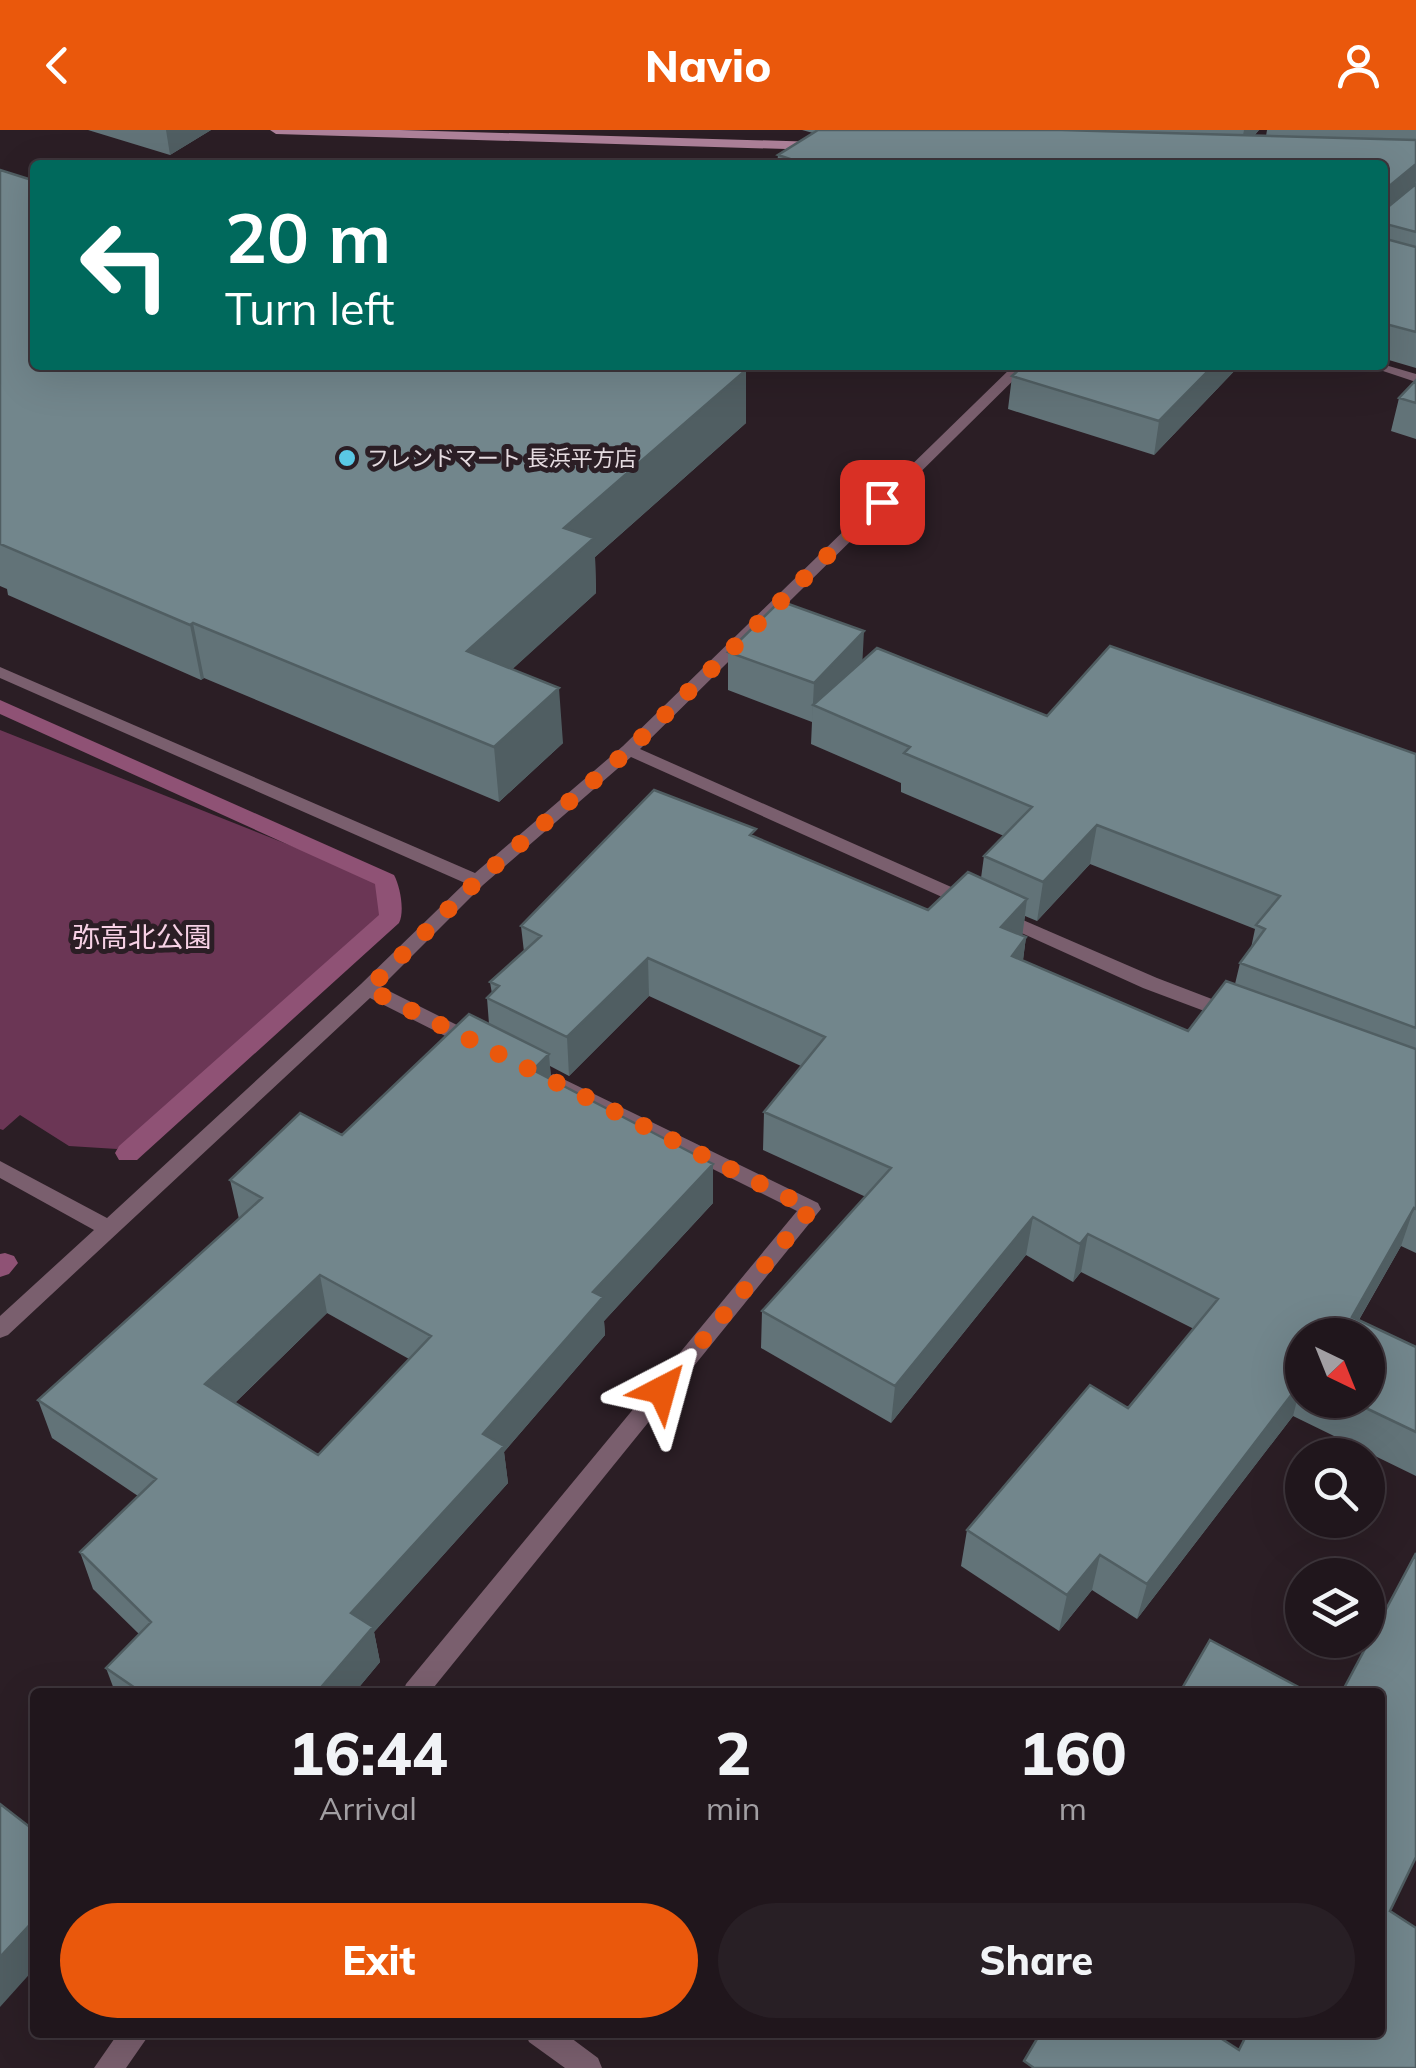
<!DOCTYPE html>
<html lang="en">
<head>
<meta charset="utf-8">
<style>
	body { margin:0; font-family:Mulish,"Noto Sans JP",sans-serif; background:#281f25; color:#f1f3f6; height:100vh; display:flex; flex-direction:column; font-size:38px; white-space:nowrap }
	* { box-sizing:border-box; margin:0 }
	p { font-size:32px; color:#a29fa3 }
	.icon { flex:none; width:55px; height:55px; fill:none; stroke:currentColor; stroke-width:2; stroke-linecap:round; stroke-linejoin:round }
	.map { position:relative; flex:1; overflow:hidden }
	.side { position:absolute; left:30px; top:1558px; width:1355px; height:350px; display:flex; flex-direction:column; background:#20161c; border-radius:10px; box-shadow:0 10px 40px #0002,0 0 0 2px #3d353b }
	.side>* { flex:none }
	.guide { position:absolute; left:30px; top:30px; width:1358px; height:210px; border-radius:10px; box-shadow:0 10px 40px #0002,0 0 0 2px #3d353b; background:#00695c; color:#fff; overflow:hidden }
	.needle { width:65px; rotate:137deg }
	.tools { position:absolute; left:1285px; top:1188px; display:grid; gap:20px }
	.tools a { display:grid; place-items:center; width:100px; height:100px; border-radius:50%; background:#20161c; box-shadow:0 10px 40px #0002,0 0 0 2px #3d353b; font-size:50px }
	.pin { position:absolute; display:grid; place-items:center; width:85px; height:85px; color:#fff; margin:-42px; border-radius:20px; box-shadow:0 5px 15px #0006 }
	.me { position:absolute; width:110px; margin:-55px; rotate:39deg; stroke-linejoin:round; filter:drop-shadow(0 0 8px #0008) }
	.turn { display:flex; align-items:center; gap:35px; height:210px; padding:0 30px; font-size:45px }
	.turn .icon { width:130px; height:130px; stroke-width:2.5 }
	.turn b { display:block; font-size:70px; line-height:85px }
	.eta { display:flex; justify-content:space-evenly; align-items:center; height:170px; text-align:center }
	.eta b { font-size:60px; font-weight:800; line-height:70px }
	.cta { display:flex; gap:20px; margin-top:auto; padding:20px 30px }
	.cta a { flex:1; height:115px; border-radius:60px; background:#ea580c; color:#fff; font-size:40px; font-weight:800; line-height:115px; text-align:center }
	.cta a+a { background:#281f25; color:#f1f3f6 }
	header { display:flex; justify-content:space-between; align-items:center; height:130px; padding:0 30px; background:#ea580c; color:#fff; font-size:45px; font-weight:800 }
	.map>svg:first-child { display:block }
	.green { fill:#6b3655 }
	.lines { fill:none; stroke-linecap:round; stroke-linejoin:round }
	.stream { fill:#8f5275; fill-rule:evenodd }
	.street { fill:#7a5f6e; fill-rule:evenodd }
	.secondary { fill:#ad8199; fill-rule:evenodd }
	.wall { fill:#627378; fill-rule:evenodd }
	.shaded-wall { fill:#505e62 }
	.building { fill:#72868c; stroke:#505e62; stroke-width:2.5; fill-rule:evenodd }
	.route { stroke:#ea580c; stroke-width:18; stroke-dasharray:0 32.4 }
	.poi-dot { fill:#5ac8e5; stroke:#2b1e25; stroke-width:4 }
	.labels { text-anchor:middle; stroke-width:10; stroke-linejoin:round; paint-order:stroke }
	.far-poi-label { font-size:22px; fill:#e5dbe0; stroke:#2b1e25; text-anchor:start }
	.park-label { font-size:28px; fill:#f7d1e5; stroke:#2b1e25 }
</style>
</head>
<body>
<header><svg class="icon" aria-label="back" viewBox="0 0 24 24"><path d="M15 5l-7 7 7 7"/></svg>Navio<svg class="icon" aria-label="person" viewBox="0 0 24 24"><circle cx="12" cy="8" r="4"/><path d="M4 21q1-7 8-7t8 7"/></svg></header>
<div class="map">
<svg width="1416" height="1938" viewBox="0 0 1416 1938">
	<rect width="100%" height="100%" fill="#2b1e25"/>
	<!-- green -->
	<path class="green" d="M 0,600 L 365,745 L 376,752 L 386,784 L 117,1019 L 69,1016 L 20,985 L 3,1000 L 0,999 Z"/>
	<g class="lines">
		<!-- stream -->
		<path class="stream" d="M 0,570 L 394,745 C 400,756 405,781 399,793 L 137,1030 L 119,1030 L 115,1023 L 119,1016 L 379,785 L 375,754 L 0,584 Z
			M 5,1123 L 14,1126 L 18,1133 L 9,1144 L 0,1147 L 0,1124 Z"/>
		<!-- street -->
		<path class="street" d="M 1382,234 L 1416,244 L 1416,252 L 1365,235 Z
			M 1014,235 L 1029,235 L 640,619 L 976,768 L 978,772 L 976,776 L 962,776 L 631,627 L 483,755 L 381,857 L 481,907 L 484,912 L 481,917 L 467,917 L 370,868 L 8,1205 L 0,1208 L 0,1186 L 94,1100 L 0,1048 L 0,1031 L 107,1088 L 361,854 L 465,753 L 0,548 L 0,537 L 475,743 L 623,616 Z
			M 1000,780 L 1157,848 L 1238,879 L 1241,884 L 1231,891 L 1143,858 L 993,790 L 991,786 Z
			M 553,944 L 818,1073 L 821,1079 L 430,1562 L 403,1562 L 406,1554 L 797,1081 L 546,956 L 543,951 Z
			M 119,1902 L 151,1902 L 126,1938 L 94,1938 Z
			M 525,1902 L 563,1902 L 598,1928 L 602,1938 L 565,1938 L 529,1912 Z"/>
		<!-- secondary -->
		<path class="secondary" d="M 270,0 L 400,0 L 819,12 L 825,16 L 819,20 L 276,4 Z"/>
	</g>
	<!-- wall -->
	<path class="wall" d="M 88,0 L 211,0 L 170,25 Z
		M 802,0 L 1259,0 L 1254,6 L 1266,6 L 1267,0 L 1416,0 L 1416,238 L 1382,228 L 1382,35 L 777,35 L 778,25 L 813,3 Z
		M 0,40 L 35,235 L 746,240 L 746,293 L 595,427 L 596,463 L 512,539 L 563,613 L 499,672 L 204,548 L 201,550 L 8,465 L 7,459 L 0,456 Z
		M 1240,235 L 1154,325 L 1008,279 L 1012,246 Z
		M 1416,250 L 1416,309 L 1391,301 L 1399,268 Z
		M 728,522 L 862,532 L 1047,586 L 1416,624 L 1416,1123 L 1401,1116 L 1359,1190 L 1416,1217 L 1416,1346 L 1293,1286 L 1137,1489 L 1092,1460 L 1059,1501 L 961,1436 L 967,1400 L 1128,1278 L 1194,1199 L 1081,1142 L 1073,1152 L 1026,1125 L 891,1293 L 761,1218 L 762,1181 L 866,1067 L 763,1020 L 764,982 L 801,936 L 649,866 L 569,946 L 550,936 L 551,949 L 713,1073 L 604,1191 L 605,1205 L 504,1322 L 508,1353 L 374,1502 L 380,1532 L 355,1562 L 115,1562 L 106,1538 L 139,1504 L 93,1459 L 80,1422 L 138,1366 L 52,1308 L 38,1270 L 239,1089 L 230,1050 L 342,1005 L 489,894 L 487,868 L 492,864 L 490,852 L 524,822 L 521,796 L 756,708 L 928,780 L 981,748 L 984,726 L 1004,706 L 901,662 L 901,653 L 811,614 L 812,592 L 728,560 ZM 1090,734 L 1255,799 L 1251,818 L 1240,833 L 1235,854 L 1188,901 L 1023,830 L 1026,807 L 1022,805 L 1025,786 L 1037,791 ZM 327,1183 L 409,1229 L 318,1325 L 235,1273 ZM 1302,1205 L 1368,1270 L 1302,1270 Z"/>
	<!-- shaded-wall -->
	<path class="shaded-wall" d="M 166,0 L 211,0 L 170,25 Z
		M 1244,0 L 1259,0 L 1240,21 Z
		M 1416,34 L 1416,51 L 1414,61 L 1382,88 L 1387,58 Z
		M 1214,235 L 1240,235 L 1154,325 L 1159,291 Z
		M 746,240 L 746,293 L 595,427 L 596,463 L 472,576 L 467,521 L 564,398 Z
		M 193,493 L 204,548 L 201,550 L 190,495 Z
		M 864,501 L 862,539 L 813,575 L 812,592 L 814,553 Z
		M 559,558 L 563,613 L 499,672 L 494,617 Z
		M 1097,695 L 1090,734 L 1037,791 L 1043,752 Z
		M 1027,769 L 1022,808 L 1001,797 Z
		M 1026,807 L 1021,845 L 1012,826 Z
		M 648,828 L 649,866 L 569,946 L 567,907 Z
		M 549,924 L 552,963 L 533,940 Z
		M 713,1034 L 713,1073 L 604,1191 L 605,1205 L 504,1322 L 508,1353 L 374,1502 L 380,1532 L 355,1562 L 317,1562 L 351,1483 L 483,1304 L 593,1162 Z
		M 1414,1078 L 1401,1116 L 1350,1205 L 1352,1187 Z
		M 1033,1087 L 1026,1125 L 891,1293 L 895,1256 Z
		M 1088,1104 L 1081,1142 L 1073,1152 L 1080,1114 Z
		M 320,1145 L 327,1183 L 215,1292 L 205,1254 Z
		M 1302,1251 L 1293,1286 L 1137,1489 L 1147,1454 Z
		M 1100,1425 L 1092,1460 L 1059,1501 L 1067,1465 Z
		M 35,1789 L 35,1838 L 0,1877 L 0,1827 Z"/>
	<!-- building -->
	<path class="building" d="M 818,0 L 1061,0 L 1416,10 L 1416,34 L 1387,58 L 1385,72 L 1389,76 L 1416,54 L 1416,102 L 1390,95 L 1385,99 L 1386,109 L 1416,117 L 1416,202 L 1382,193 L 1382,35 L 808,35 L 778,25 Z
		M 0,40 L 35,51 L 35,235 L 729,235 L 746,240 L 564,398 L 594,408 L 467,521 L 559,558 L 494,617 L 193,493 L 190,495 L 0,414 Z
		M 1024,235 L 1214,235 L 1159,291 L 1012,246 Z
		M 1416,250 L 1416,273 L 1399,268 Z
		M 780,471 L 864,501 L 814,553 L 728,522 Z
		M 1110,516 L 1416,624 L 1416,898 L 1240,833 L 1265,799 L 1256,795 L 1280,766 L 1097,695 L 1043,752 L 984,726 L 1032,677 L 904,623 L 910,617 L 813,575 L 877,518 L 1047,586 Z
		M 654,660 L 756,699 L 750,705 L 928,780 L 968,742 L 1027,769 L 1001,797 L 1026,807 L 1012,826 L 1188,901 L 1226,851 L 1416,919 L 1416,1079 L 1414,1078 L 1352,1187 L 1416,1217 L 1416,1302 L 1349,1270 L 1368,1270 L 1368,1205 L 1302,1205 L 1302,1251 L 1147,1454 L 1100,1425 L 1067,1465 L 967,1400 L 1090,1255 L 1128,1278 L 1218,1169 L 1088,1104 L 1080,1114 L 1033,1087 L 895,1256 L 762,1181 L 891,1038 L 764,982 L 825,907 L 648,828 L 567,907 L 487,868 L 499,856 L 490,852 L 541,806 L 521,796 Z
		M 469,884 L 549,924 L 533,940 L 713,1034 L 593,1162 L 603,1167 L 483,1304 L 504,1316 L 351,1483 L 373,1497 L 317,1562 L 141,1562 L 106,1538 L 151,1492 L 80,1422 L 156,1349 L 38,1270 L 262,1068 L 230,1050 L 300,983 L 342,1005 ZM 320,1145 L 431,1206 L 318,1325 L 205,1254 Z
		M 1416,1423 L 1416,1727 L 1390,1781 L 1416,1798 L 1416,1938 L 1034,1938 L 1024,1931 L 1041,1902 L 1211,1902 L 1239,1920 L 1248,1902 L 1380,1902 L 1380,1562 L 1342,1562 Z
		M 1210,1510 L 1308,1562 L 1180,1562 Z
		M 0,1674 L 35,1701 L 35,1789 L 0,1827 Z"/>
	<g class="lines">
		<!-- route -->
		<path class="route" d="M 662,1260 L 811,1079 L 368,859 L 477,751 L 629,620 L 882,372"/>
	</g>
	<!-- markers -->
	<circle class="poi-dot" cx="347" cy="328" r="10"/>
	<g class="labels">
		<!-- far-poi labels -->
		<g class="far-poi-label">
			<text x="367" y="336">フレンドマート 長浜平方店</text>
		</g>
		<!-- park labels -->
		<g class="park-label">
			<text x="142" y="817">弥高北公園</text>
		</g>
	</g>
</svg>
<div class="tools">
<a><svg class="needle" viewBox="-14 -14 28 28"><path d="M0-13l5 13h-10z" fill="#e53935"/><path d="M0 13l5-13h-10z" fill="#a29fa3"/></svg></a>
<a><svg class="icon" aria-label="search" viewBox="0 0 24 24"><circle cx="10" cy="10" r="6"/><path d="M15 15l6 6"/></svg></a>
<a><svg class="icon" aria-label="layers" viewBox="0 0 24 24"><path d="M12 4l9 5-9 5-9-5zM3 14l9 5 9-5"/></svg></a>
</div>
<div class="pin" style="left:882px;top:372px;background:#d93025"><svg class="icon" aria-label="arrive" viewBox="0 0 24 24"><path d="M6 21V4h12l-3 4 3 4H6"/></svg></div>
<svg class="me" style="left:662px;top:1260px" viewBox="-20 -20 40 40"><path d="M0-17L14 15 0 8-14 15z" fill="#ea580c" stroke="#fff" stroke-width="4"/></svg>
<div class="guide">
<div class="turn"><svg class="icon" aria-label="left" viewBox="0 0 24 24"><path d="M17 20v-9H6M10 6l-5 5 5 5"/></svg><div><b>20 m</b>Turn left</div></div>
</div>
<section class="side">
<div class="eta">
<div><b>16:44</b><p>Arrival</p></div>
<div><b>2</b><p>min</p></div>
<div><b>160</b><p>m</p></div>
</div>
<div class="cta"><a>Exit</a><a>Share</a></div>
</section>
</div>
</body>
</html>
